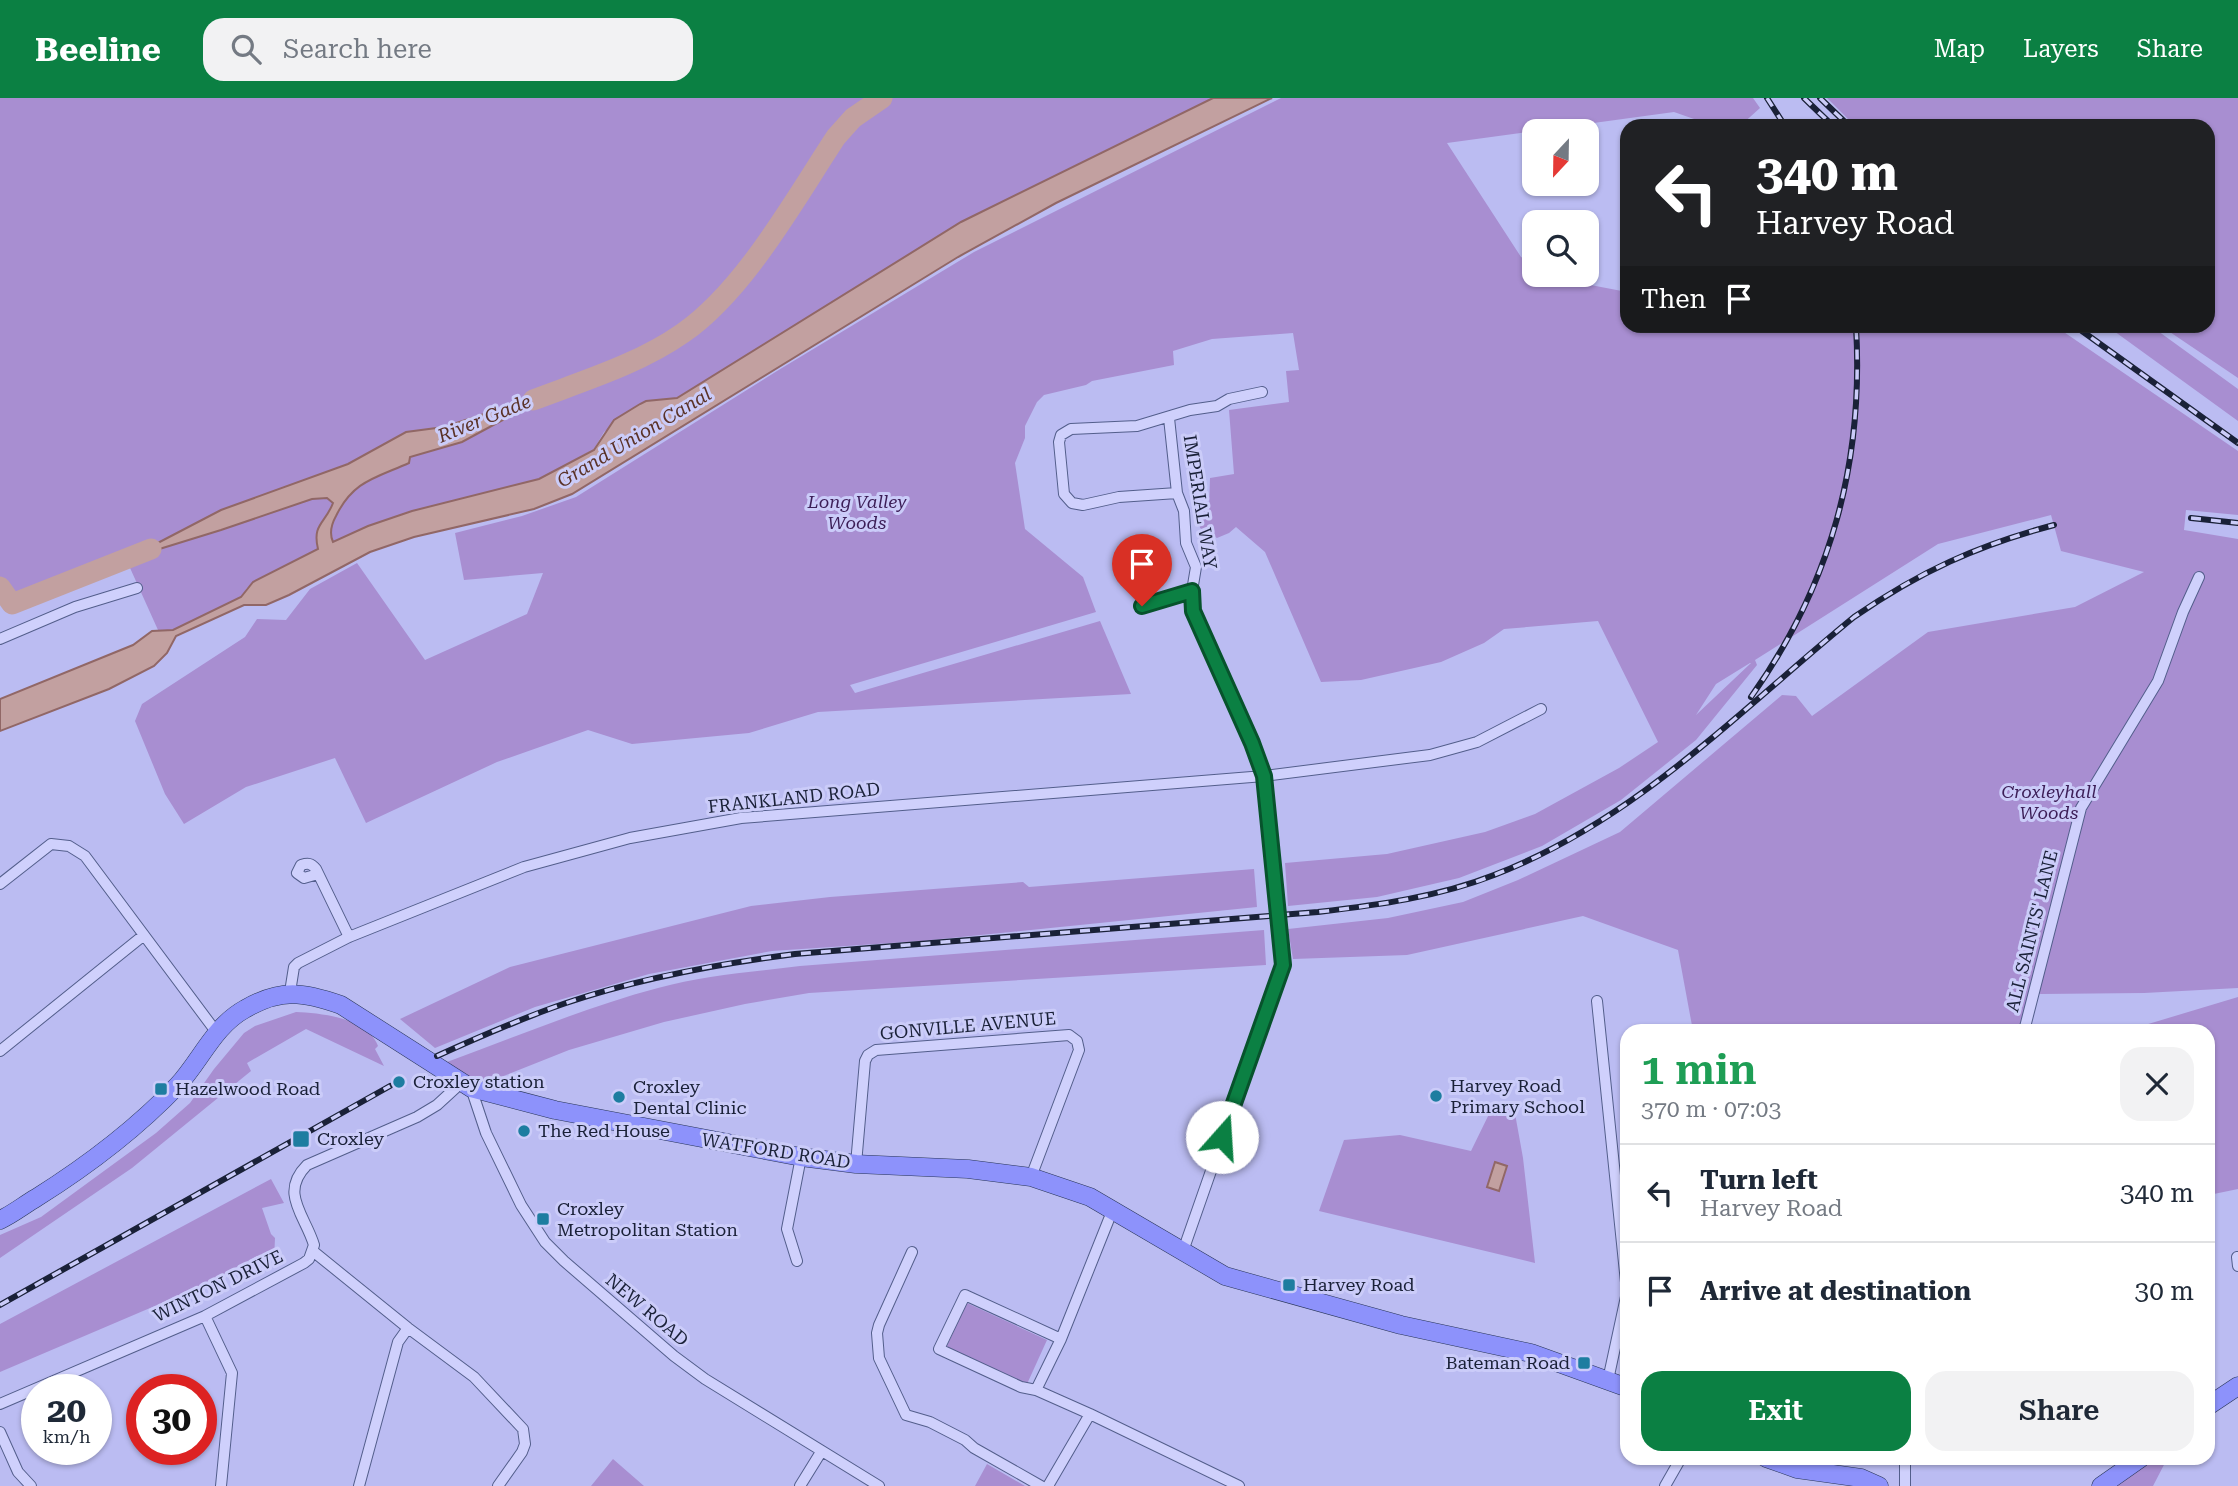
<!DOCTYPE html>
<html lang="en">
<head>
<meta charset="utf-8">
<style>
	body { margin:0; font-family:"Roboto Serif",serif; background:#f2f2f3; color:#1f2937; height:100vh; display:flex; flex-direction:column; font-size:26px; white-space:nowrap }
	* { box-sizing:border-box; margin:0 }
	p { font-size:23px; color:#747a83 }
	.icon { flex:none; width:38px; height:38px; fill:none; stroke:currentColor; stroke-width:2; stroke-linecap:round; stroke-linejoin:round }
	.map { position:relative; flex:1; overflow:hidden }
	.side { position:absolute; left:1620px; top:926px; width:595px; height:441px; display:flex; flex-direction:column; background:#fff; border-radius:21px; box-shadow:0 2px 5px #0004 }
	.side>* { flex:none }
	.top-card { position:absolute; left:1620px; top:21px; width:595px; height:214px; border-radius:21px; box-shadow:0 2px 5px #0004; background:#202124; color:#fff; overflow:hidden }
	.needle { width:46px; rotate:202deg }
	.controls { position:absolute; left:1522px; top:21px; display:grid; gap:14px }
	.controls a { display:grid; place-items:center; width:77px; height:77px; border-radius:14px; background:#fff; box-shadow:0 2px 5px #0004; font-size:35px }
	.speed { position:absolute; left:21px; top:1276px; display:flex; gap:14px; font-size:35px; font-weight:700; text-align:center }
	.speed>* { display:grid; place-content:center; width:91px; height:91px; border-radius:50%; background:#fff; box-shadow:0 2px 5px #0004; line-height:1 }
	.speed small { font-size:18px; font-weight:400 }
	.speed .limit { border:10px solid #d22; background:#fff; color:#111 }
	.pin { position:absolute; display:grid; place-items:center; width:60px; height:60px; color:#fff; margin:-72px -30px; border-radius:50% 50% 50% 0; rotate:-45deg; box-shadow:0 0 7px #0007 }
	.pin .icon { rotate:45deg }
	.me { position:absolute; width:77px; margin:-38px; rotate:19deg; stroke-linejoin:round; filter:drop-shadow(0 0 5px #0008) }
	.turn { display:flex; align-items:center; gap:24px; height:147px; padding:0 21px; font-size:32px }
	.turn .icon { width:91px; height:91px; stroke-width:2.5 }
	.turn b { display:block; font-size:49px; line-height:60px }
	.then { display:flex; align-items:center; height:66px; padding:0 21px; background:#0003; gap:14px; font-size:26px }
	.round { display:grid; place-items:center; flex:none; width:74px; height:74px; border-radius:21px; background:#f2f2f3 }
	.overview { display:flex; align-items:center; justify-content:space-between; height:119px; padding:0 21px }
	h1 { font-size:42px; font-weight:600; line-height:52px; color:#1e9e55 }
	.primary-button { display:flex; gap:14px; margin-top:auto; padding:14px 21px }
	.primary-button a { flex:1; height:80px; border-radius:21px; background:#0b8043; color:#fff; font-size:28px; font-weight:600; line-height:80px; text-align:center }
	.primary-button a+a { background:#f2f2f3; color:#1f2937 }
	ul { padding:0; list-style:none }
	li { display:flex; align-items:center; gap:21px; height:98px; padding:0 21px; border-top:2px solid #e0e1e3 }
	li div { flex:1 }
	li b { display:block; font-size:26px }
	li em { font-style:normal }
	header { display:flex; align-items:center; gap:42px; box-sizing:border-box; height:98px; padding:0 35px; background:#0b8043; color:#fff }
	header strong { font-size:33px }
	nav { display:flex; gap:38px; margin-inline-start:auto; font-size:24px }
	.search { width:490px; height:63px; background:#f2f2f3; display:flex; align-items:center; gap:18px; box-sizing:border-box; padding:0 24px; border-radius:21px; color:#747a83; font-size:26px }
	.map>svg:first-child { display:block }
	.green { fill:#a88ed1; fill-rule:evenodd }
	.water { fill:#c2a0a0; stroke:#916766; stroke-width:2 }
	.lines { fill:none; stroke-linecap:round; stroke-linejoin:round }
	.river { stroke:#c2a0a0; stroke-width:21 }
	.minor-casing { stroke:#535e8b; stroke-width:12 }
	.primary-casing { stroke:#283558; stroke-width:19 }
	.minor { stroke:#cfd0fc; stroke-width:10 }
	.primary { stroke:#8d92fb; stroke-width:18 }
	.rail-casing { stroke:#1a2138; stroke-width:6 }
	.rail { stroke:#cbccf9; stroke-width:3.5; stroke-dasharray:10; stroke-linecap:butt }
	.minor-bridge-casing { stroke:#535e8b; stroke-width:12; stroke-linecap:butt }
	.minor-bridge { stroke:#cfd0fc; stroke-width:10 }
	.route-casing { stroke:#07532c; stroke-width:18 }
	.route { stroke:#0b8043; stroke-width:12 }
	.poi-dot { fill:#1d7da0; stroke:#cbccf9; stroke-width:2.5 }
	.labels { text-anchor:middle; stroke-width:6; stroke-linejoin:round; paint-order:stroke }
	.park-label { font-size:18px; font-style:italic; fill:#3c1e57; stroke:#cbccf9 }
	.street-label { font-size:18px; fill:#1a2138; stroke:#cbccf9 }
	.poi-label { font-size:18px; fill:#1a2138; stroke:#cbccf9; text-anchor:start }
	.water-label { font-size:19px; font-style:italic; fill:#5a3227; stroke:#cbccf9 }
</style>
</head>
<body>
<header>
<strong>Beeline</strong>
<div class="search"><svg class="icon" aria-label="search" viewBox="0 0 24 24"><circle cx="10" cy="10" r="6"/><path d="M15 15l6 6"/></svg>Search here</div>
<nav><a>Map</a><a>Layers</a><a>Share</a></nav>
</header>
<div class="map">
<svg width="2238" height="1388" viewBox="0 0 2238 1388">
	<rect width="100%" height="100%" fill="#bbbcf2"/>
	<!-- green -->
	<path class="green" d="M 0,0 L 1213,0 L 961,124 L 677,300 L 646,303 L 604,334 L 594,351 L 539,381 L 439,406 L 368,428 L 262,479 L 247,490 L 241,499 L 173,532 L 158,532 L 126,461 L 12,506 L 0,489 Z
		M 1281,0 L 1753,0 L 1760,10 L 1740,28 L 1714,28 L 1674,14 L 1447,45 L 1521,159 L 1535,166 L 1535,177 L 1559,177 L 1575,184 L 1627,194 L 1628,228 L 1801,228 L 1819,231 L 1824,228 L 2055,228 L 2238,353 L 2238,417 L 2186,412 L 2184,432 L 2238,441 L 2238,890 L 2144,895 L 2041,896 L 2030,894 L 2019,933 L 1693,933 L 1678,852 L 1583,818 L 1407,857 L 1293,861 L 1288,831 L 1388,820 L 1463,804 L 1518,782 L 1620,734 L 1782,597 L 1796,598 L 1812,618 L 1928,534 L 2075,509 L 2144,474 L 2061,453 L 2051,417 L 1938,446 L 1755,562 L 1757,567 L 1696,642 L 1621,702 L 1542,748 L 1459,780 L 1377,799 L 1288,808 L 1285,765 L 1387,756 L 1485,734 L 1535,716 L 1619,670 L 1658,644 L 1598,523 L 1504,531 L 1484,545 L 1441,564 L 1361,582 L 1321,584 L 1265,454 L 1236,429 L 1229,435 L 1217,440 L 1200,430 L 1198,413 L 1209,411 L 1210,380 L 1234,376 L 1229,312 L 1289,304 L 1286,273 L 1299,272 L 1293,235 L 1212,241 L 1173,253 L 1174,267 L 1092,283 L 1086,287 L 1044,297 L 1037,304 L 1025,328 L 1025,340 L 1015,365 L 1025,431 L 1083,479 L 1096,514 L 850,587 L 855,595 L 1100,523 L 1131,596 L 818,614 L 749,635 L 632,646 L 588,632 L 497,664 L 366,725 L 335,660 L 246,689 L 184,726 L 165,696 L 135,623 L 142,606 L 245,539 L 257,521 L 286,522 L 310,491 L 357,465 L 425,562 L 527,516 L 543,475 L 464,482 L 455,435 L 522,418 L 576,399 L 777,273 L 974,154 ZM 1750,565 L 1751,565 L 1696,617 L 1716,586 Z
		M 1827,0 L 2238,0 L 2238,280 L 2161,228 L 2208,228 L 2208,28 L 1855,28 Z
		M 2107,228 L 2151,228 L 2238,291 L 2238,323 Z
		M 1254,771 L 1257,809 L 921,843 L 772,853 L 649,876 L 535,909 L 435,950 L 400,921 L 510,869 L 751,808 L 830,799 L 1023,784 L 1029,789 Z
		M 1264,832 L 1266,867 L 809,895 L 745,906 L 664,924 L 569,952 L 491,983 L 474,982 L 448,968 L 447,964 C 516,939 586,909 658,890 C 704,877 753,874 800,868 Z
		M 2238,899 L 2238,1091 L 2209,1097 L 2208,933 L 2125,933 Z
		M 296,914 C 321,915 368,920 378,948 L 375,951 L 384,968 L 306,931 L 247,965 L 251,973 L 132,1070 L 0,1160 L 0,1137 L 41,1119 L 156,1035 L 190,1005 L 214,971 L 244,935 L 255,928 Z
		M 1501,1009 L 1514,1010 L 1523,1060 L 1535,1165 L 1319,1113 L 1344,1042 L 1400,1037 L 1471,1053 L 1491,1012 Z
		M 271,1081 L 284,1105 L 262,1110 L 271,1136 L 275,1140 L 274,1162 L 257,1158 L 204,1187 L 0,1274 L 0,1226 Z
		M 967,1205 L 1047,1242 L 1027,1286 L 946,1250 Z
		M 2151,1360 L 2177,1360 L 2176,1363 L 2167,1361 L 2153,1388 L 2111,1388 Z
		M 613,1361 L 644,1388 L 591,1388 Z
		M 987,1366 L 1025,1388 L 975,1388 Z"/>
	<!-- water -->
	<path class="water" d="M 1213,0 L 1272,0 L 1056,105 L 958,159 L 572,396 L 534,411 L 414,439 L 370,454 L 289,497 L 266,507 L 244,507 L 176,538 L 167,555 L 154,568 L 109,591 L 0,633 L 0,601 L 133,547 L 152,533 L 173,532 L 241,499 L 253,484 L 318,451 C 312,426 325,426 333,405 L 327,400 L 312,401 L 221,432 L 127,461 L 221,412 L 348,366 L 406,334 L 444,329 L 558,292 L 462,344 L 410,359 L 409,365 C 375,380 353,383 336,418 C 331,427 329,435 333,444 L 368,428 L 412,413 L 539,381 L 594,352 L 614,322 L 640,306 L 646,303 L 677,300 L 961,124 Z
		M 1495,1064 L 1507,1068 L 1499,1093 L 1487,1089 Z"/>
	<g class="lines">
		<!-- river -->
		<path class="river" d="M 533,302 C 583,283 639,266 683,235 C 745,192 795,101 836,39 L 853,20 L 882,0
			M 0,489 L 12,506 L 151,451"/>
		<defs>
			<path id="minor" d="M 1169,320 L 1177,395 L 1184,413 L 1186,445 L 1196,469 L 1192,493
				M 1177,395 L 1119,399 L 1083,407 L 1072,405 L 1064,396 L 1059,344 L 1061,337 L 1071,331 L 1137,328 L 1190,312 L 1217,308 L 1229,301 L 1262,294
				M 1142,508 L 1192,493 L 1193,513 L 1252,645 L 1264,678 L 1275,794
				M 0,541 L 75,509 L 137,490
				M 318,776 L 304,780 L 297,775 L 301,767 C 308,765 311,765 316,771 L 349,839
				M 0,786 L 51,746 L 69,748 L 85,758 L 217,935
				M 290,894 L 294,869 L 298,865 L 349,839 L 524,769 L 630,740 L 741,720 L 1264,678 L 1430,657 L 1477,644 L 1541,611
				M 1597,903 L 1627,1194 L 1608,1282
				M 2024,933 L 2081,710 L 2158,583 L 2183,514 L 2199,479
				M 0,953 L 144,837
				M 471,990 L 486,1035 L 521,1107 L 545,1144 L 564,1163 L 674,1258 L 705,1281 L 879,1388
				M 856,1066 L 865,963 L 868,957 L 876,952 L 1069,937 L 1077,943 L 1079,952 L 1031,1079
				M 1183,1153 L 1283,867 L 1280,837
				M 314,1154 L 408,1230 L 474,1279 L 523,1331 L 525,1346 L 522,1354 L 498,1388
				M 912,1154 L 879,1227 L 877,1235 L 879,1260 L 906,1317 L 930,1324 L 965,1342 L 974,1350 L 1041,1388
				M 2237,1159 L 2238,1168
				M 797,1163 L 787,1131 L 801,1059
				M 205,1218 L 232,1275 L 221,1388
				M 1036,1292 L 1021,1289 L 939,1251 L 965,1197 L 1061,1241
				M 0,1306 L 205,1218 L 304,1165 L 309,1161 L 314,1147 C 305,1117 279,1095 307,1067 L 417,1019 L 437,1007 L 461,985
				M 1090,1316 L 1239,1388
				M 0,1334 L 18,1374 L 31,1388
				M 359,1388 L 398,1244 L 408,1230
				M 800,1388 L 821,1354
				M 1048,1388 L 1090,1316 L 1036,1292 L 1061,1241 L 1113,1111
				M 1665,1388 L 1681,1360
				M 1905,1388 L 1905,1360"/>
			<path id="primary" d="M 0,1122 C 13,1116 24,1107 36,1100 C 87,1068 137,1030 178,987 C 201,962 214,928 245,911 C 281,890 304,894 341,907 L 471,990 L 555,1012 L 801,1059 L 856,1066 L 968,1071 L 1031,1079 L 1090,1099 L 1225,1178 L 1401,1227 L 1531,1255 L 1628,1290
				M 2208,1308 L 2238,1288
				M 1766,1360 L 1797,1371 L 1861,1380 L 1879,1388
				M 2101,1388 L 2141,1360"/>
		</defs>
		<!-- minor casing -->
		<use href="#minor" class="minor-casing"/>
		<!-- primary casing -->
		<use href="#primary" class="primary-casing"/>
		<!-- minor -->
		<use href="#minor" class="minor"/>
		<!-- primary -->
		<use href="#primary" class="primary"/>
		<defs>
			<path id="rail" d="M 1767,0 L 1785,28
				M 1804,0 L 1833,28
				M 1820,0 L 1849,28
				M 2075,228 L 2238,345
				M 2191,420 L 2238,425
				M 1751,599 C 1831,486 1864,365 1856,228
				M 437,958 C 479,939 522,920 566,905 C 640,880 717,866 795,856 L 1318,814 C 1378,807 1438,799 1494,777 C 1635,723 1739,613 1854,519 C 1921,473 1976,448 2054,427
				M 0,1207 L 390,988"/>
		</defs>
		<!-- rail casing -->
		<use href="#rail" class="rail-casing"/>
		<!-- rail -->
		<use href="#rail" class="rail"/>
		<defs>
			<path id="minor-bridge" d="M 1275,794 L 1280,837"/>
		</defs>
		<!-- minor-bridge casing -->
		<use href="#minor-bridge" class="minor-bridge-casing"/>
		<!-- minor-bridge -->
		<use href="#minor-bridge" class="minor-bridge"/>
	</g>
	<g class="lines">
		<defs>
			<path id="route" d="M 1142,508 L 1192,493 L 1193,513 L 1252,645 L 1264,678 L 1283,867 L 1222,1039"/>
		</defs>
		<!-- route casing -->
		<use href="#route" class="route-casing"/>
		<!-- route -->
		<use href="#route" class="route"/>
	</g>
	<!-- markers -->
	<g class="poi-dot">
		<circle cx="399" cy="984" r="7"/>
		<rect x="154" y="984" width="14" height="14" rx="3.5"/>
		<circle cx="1436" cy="998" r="7"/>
		<circle cx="619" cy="999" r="7"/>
		<circle cx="524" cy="1033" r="7"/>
		<rect x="292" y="1032" width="18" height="18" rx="3.5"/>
		<rect x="536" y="1114" width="14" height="14" rx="3.5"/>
		<rect x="1282" y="1180" width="14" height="14" rx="3.5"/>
		<rect x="1577" y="1258" width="14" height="14" rx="3.5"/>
	</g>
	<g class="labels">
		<!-- park labels -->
		<g class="park-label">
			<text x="857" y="410">Long Valley<tspan x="857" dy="21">Woods</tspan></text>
			<text x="2049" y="700">Croxleyhall<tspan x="2049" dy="21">Woods</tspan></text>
		</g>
		<!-- street labels -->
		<g class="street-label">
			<text transform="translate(1200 404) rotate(81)" y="6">IMPERIAL WAY</text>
			<text transform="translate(794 700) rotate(-6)" y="6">FRANKLAND ROAD</text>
			<text transform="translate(2032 833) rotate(-76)" y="6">ALL SAINTS' LANE</text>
			<text transform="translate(968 928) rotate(-5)" y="6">GONVILLE AVENUE</text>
			<text transform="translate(776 1053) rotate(9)" y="6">WATFORD ROAD</text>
			<text transform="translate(218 1188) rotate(-26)" y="6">WINTON DRIVE</text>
			<text transform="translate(647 1212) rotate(40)" y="6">NEW ROAD</text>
		</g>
		<!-- poi labels -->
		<g class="poi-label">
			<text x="413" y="990">Croxley station</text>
			<text x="1450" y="994">Harvey Road<tspan x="1450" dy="21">Primary School</tspan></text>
			<text x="633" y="995">Croxley<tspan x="633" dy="21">Dental Clinic</tspan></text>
			<text x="175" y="997">Hazelwood Road</text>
			<text x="538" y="1039">The Red House</text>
			<text x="317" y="1047">Croxley</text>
			<text x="557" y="1117">Croxley<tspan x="557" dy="21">Metropolitan Station</tspan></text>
			<text x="1303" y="1193">Harvey Road</text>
			<text x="1570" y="1271" text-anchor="end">Bateman Road</text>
		</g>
		<!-- water labels -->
		<g class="water-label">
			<text transform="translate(484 320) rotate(-22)" y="7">River Gade</text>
			<text transform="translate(634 339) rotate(-31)" y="7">Grand Union Canal</text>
		</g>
	</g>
</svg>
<div class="controls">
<a><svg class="needle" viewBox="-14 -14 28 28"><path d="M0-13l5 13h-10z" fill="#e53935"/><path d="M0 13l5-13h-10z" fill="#747a83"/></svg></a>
<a><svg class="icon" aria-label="search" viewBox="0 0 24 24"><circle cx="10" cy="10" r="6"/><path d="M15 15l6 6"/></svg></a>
</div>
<div class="speed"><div>20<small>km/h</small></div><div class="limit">30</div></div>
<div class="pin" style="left:1142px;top:508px;background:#d93025"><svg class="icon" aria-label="arrive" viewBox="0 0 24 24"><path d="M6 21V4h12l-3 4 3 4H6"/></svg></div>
<svg class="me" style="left:1222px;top:1039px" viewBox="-20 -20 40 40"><circle r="19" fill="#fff"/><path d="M0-13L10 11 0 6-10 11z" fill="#0b8043"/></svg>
<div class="top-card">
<div class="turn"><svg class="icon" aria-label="left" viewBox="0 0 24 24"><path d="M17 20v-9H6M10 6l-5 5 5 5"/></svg><div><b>340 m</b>Harvey Road</div></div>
<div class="then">Then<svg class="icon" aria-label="arrive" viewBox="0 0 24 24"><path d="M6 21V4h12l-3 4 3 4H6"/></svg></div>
</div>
<section class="side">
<div class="overview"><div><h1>1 min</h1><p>370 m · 07:03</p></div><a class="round"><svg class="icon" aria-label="close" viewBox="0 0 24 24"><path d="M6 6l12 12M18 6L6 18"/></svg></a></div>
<ul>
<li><svg class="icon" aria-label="left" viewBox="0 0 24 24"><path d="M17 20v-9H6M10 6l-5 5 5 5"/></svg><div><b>Turn left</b><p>Harvey Road</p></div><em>340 m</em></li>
<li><svg class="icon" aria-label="arrive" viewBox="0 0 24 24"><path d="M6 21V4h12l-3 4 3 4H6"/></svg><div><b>Arrive at destination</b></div><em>30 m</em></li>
</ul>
<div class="primary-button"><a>Exit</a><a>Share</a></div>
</section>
</div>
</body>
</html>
